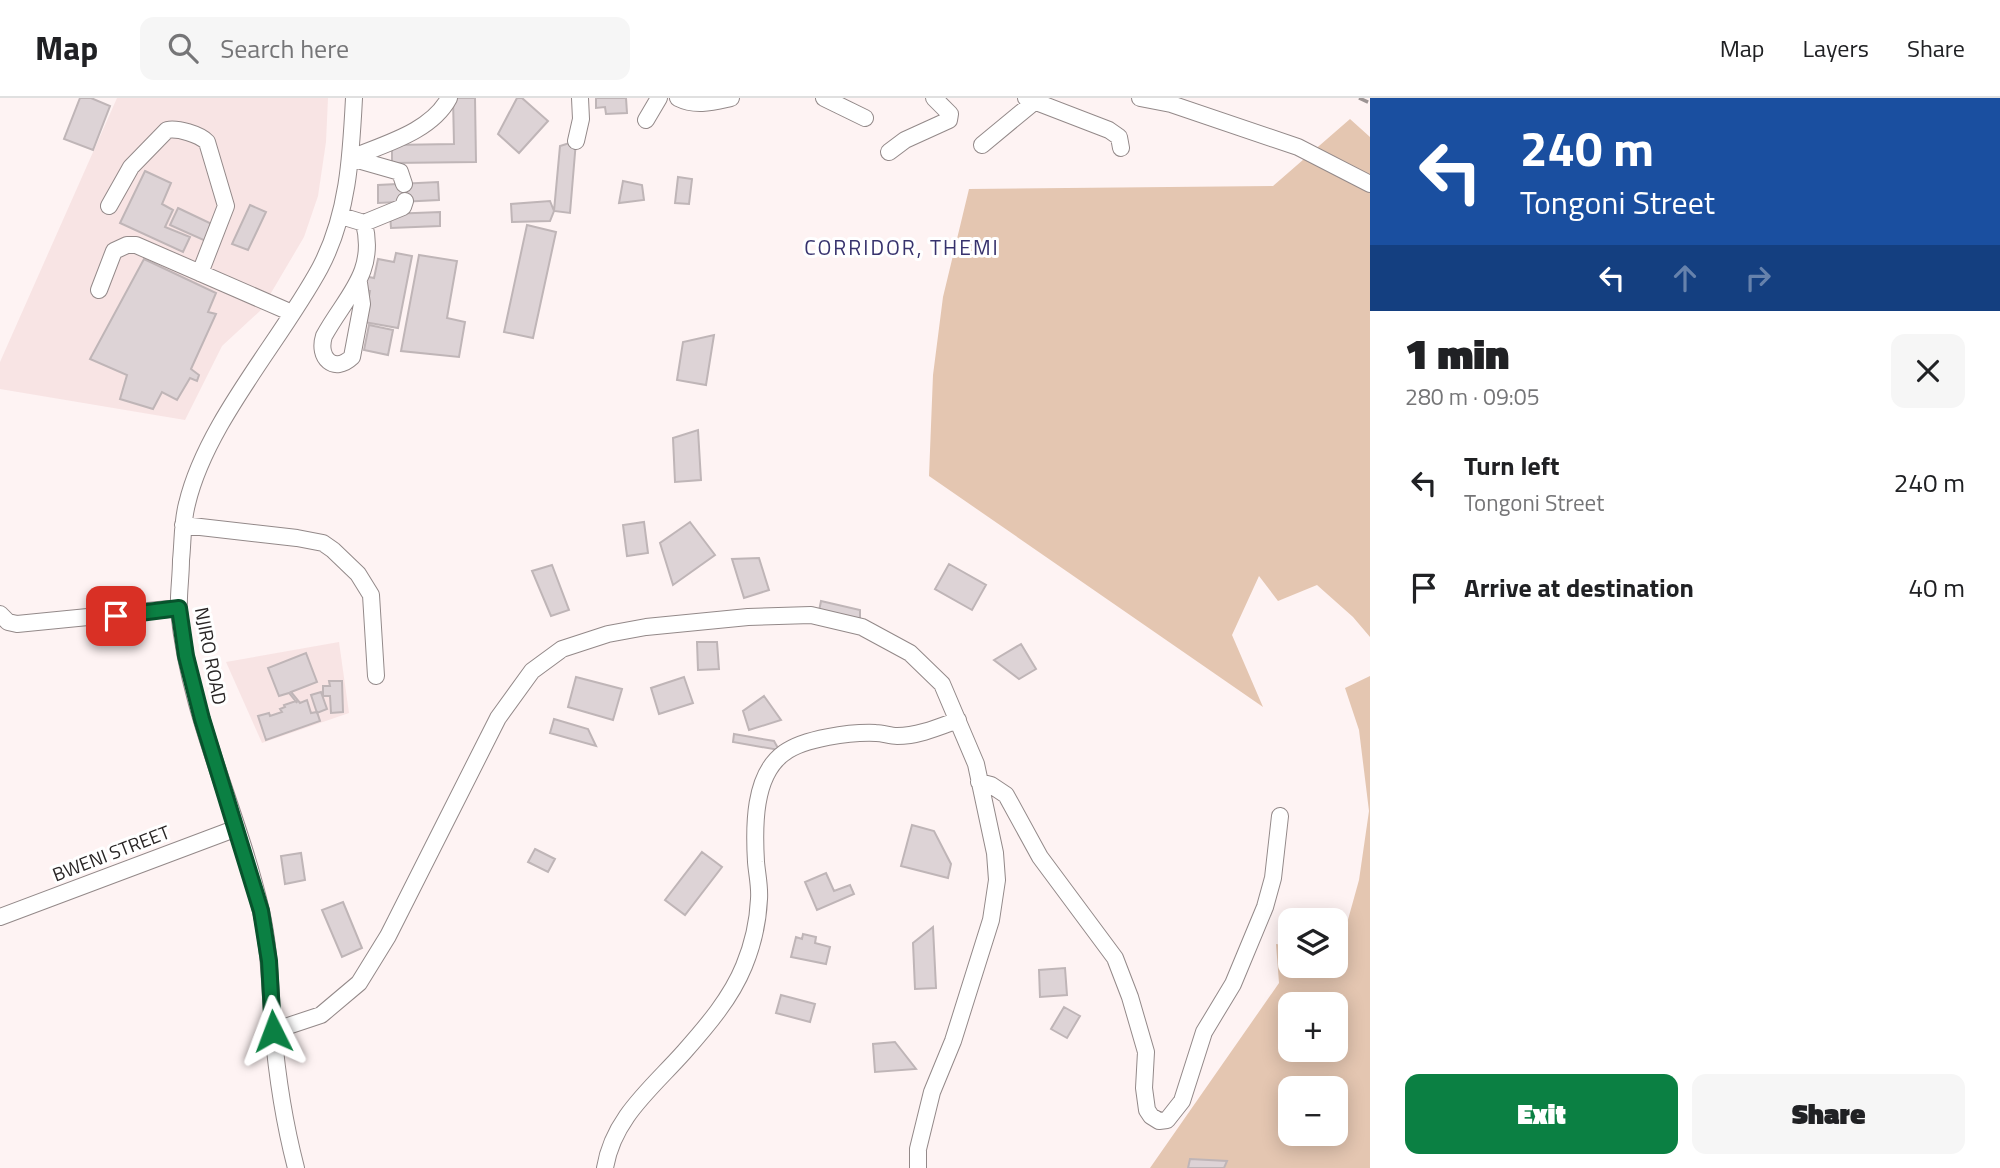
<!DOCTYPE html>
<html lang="en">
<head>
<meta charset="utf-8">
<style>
	body { margin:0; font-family:"Titillium Web",sans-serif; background:#f6f6f6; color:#202124; height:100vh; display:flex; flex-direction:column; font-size:26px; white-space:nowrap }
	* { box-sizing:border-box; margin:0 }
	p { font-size:23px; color:#757577 }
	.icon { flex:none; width:38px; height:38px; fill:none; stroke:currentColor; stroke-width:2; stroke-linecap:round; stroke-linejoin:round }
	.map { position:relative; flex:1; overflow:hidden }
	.side { display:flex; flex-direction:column; background:#fff; width:630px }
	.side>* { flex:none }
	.guide { background:#1a4fa0; color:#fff; overflow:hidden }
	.buttons { position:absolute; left:1278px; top:810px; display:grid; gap:14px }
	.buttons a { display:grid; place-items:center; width:70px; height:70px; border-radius:14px; background:#fff; box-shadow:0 4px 18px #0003; font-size:35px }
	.pin { position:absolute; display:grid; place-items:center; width:60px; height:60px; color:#fff; margin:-30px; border-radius:14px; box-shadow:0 4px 10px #0006 }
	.me { position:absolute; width:77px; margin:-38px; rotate:357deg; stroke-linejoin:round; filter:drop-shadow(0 0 5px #0008) }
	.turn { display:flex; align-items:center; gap:24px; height:147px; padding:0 35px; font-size:32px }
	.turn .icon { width:91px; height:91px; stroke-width:2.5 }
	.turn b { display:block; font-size:49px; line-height:60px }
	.lanes { display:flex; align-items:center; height:66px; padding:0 35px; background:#0003; justify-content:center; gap:35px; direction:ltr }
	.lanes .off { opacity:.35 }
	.round { display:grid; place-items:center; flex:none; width:74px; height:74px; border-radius:14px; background:#f6f6f6 }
	.headline { display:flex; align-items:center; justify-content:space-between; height:119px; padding:0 35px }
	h1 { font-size:42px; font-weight:800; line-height:52px }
	.cta { display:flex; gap:14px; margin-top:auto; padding:14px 35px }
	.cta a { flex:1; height:80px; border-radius:14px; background:#0b8043; color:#fff; font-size:28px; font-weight:800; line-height:80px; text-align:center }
	.cta a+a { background:#f6f6f6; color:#202124 }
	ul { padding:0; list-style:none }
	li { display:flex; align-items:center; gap:21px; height:105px; padding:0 35px }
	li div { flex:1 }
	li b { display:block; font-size:26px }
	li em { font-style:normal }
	header { display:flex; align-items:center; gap:42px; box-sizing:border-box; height:98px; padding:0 35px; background:#fff; border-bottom:2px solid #e0e0e0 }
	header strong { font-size:33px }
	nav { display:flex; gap:38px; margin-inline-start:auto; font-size:24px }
	.search { width:490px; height:63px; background:#f6f6f6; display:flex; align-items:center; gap:18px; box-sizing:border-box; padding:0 24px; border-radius:14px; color:#757577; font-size:26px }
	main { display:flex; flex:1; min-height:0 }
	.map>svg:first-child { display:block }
	.built { fill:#f8e4e4 }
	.green { fill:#e4c6b1; fill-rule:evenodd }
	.building { fill:#ddd3d6; stroke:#bfb5b7; stroke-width:2 }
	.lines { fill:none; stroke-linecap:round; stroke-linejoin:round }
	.minor-casing { stroke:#938989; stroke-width:18 }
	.minor { stroke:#fff; stroke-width:16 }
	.rail { stroke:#9c9494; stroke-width:3.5; stroke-dasharray:10 5; stroke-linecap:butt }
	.route-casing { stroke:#07532c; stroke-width:18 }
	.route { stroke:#0b8043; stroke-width:12 }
	.labels { text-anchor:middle; stroke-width:6; stroke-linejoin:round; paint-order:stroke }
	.street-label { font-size:19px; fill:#292525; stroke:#fff }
	.neighbourhood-label { font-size:21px; letter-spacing:2px; fill:#37326d; stroke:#fff }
</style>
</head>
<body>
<header>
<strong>Map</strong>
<div class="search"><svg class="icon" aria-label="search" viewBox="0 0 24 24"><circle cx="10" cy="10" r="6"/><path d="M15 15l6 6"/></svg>Search here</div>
<nav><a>Map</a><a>Layers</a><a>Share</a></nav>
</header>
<main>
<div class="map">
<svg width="1370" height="1070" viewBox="0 0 1370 1070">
	<rect width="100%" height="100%" fill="#fef3f3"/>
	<!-- built -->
	<path class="built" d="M 117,0 L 328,0 L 326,44 L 318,98 L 304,139 L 261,212 L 222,248 L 185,322 L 0,291 L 0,264 Z
		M 339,544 L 349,615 L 262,645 L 226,564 Z"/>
	<!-- green -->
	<path class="green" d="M 1350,21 L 1370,39 L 1370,539 L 1353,519 L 1317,487 L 1278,503 L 1259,478 L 1232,537 L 1263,609 L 929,378 L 933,277 L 943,199 L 969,91 L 1273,88 Z
		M 1370,578 L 1370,1070 L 1150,1070 L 1279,885 L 1276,846 L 1290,848 L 1290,868 L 1335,868 L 1335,854 L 1339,854 L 1359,782 L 1369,713 L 1359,632 L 1345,590 ZM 1290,906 L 1335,906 L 1335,952 L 1290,952 ZM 1290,990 L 1335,990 L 1335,1036 L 1290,1036 Z"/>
	<!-- building -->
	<path class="building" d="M 80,0 L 91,0 L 110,8 L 93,52 L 64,41 Z
		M 453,0 L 475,0 L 476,64 L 392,65 L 392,47 L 454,46 Z
		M 517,0 L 522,0 L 548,23 L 519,55 L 498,36 Z
		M 596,0 L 626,0 L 627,15 L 606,16 L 605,9 L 596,10 Z
		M 576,43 L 570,115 L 554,113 L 560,48 Z
		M 145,73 L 171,85 L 162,106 L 173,112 L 165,129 L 190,139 L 183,154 L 120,125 Z
		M 678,79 L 692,81 L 689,106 L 675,105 Z
		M 623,83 L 642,87 L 644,102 L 619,105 Z
		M 438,84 L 439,102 L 378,105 L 378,87 Z
		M 550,103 L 554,113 L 550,123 L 512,124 L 511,106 Z
		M 250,107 L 266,114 L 248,152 L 232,146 Z
		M 178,110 L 216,128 L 208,144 L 170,127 Z
		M 440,114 L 440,128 L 391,130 L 390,116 Z
		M 527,127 L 556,134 L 533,240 L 504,234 Z
		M 396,155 L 412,158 L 398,230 L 364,224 L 370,193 L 361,191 L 364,178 L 374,180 L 378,161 L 394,164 Z
		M 419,157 L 457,163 L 447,220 L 465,224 L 459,259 L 401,253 Z
		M 144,161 L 216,195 L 208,214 L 216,216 L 191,271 L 199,277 L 197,283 L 190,280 L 177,302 L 162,294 L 153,311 L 120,301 L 127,277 L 90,261 Z
		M 369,227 L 393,232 L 388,257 L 364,252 Z
		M 714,237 L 706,287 L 677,282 L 683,244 Z
		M 698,332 L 701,382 L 675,384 L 673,340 Z
		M 644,424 L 648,455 L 627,458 L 623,427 Z
		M 690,424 L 715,457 L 673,487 L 660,445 Z
		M 759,460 L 769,492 L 744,500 L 732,461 Z
		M 949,466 L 986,487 L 972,512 L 935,491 Z
		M 552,467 L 569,512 L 551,518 L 532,473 Z
		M 821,503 L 860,512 L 860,525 L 819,513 Z
		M 697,544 L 717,544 L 719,571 L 698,572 Z
		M 1021,546 L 1036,571 L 1019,581 L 994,562 Z
		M 306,555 L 317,584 L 291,594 L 300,605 L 307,602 L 311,615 L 317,614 L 320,623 L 266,642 L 258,618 L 269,615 L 270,618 L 282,614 L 280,611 L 285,609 L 284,607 L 296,603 L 297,605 L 289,595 L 279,598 L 268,570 Z
		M 576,579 L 622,591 L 613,622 L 568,609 Z
		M 684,579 L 693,605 L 659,616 L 651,590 Z
		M 329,583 L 342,583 L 343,614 L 331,615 L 330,598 L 323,598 L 323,588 L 330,588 Z
		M 321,594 L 327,611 L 317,615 L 311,597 Z
		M 764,598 L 781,622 L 749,632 L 743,613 Z
		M 554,621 L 588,631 L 596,648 L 550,635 Z
		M 734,636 L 774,643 L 779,652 L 733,644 Z
		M 912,727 L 934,733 L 951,766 L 948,780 L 901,768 Z
		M 535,751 L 555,761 L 548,774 L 528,764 Z
		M 702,754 L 722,769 L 685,817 L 665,802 Z
		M 301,755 L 305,782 L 285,786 L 281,758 Z
		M 826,775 L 834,793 L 850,787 L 854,796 L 817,812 L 805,784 Z
		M 343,804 L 362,850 L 342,859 L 322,812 Z
		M 933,829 L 936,890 L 915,891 L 913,845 Z
		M 803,836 L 816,839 L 815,845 L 830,849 L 826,866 L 791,859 L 796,839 L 802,841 Z
		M 1065,870 L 1067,897 L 1040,899 L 1039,872 Z
		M 781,897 L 815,906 L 810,924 L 776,915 Z
		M 1064,909 L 1080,918 L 1067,940 L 1051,931 Z
		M 895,944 L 916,971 L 875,974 L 873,946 Z
		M 1190,1061 L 1227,1063 L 1224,1070 L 1188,1070 Z"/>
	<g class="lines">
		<defs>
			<path id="minor" d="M 678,0 C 696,9 713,4 731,0
				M 824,0 L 865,20
				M 1026,0 L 1109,32 L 1119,39 L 1121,50
				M 1140,0 L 1171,6 L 1298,49 L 1370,86
				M 646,22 L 659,0
				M 576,43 L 581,21 L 580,0
				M 982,47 L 1034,4
				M 889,54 L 905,42 L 949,22 L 950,16 L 934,0
				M 351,60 C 384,46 431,34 449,0
				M 351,60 L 400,74 L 404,86
				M 109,108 L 131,69 L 167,32 C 178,30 199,36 207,44 L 226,108 L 200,175
				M 341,118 L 364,125 C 377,175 345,199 324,238 C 317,260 334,276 352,259 L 362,206 L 359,185
				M 364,125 L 403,109 L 405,103
				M 99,192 L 114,153 L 127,147 L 136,147 L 292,215
				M 183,427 L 297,440 L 323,445 L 333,452 L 358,476 L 371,497 L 376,578
				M 0,516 L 8,524 L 17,526 L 179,510
				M 979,684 L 991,687 L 1006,697 L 1040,759 L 1115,860 L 1130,899 L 1146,954 L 1144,990 L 1147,1012 L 1151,1018 L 1159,1023 L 1167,1022 L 1182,1003 L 1204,934 L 1233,886 L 1265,809 L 1273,780 L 1280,718
				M 0,819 L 237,730
				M 273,933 L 321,917 L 359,885 L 388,838 L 498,620 L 532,573 L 562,551 L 608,536 L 646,529 L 748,519 L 811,517 L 862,529 L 910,555 L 942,586 L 976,666 L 995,755 L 997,782 L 991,822 L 953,943 L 932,994 L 918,1051 L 918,1070
				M 296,1070 C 284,1024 277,978 273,931 C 270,891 270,852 261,813 C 238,712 189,617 179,513 C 178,497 181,479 181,462 C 183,444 182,424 187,406 C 206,325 280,244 320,170 C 348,117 351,59 354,0
				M 605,1070 C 613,1020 652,990 684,954 C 707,928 731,900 744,868 C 753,846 758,824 759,801 C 760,789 757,776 756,764 C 754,730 753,677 784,655 C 804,640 851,634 876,635 C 883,635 890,638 897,638 C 918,638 939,629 958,622"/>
		</defs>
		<!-- minor casing -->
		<use href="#minor" class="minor-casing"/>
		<!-- minor -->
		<use href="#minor" class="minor"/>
		<!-- rail -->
		<path class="rail" d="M 1359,0 L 1370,5"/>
	</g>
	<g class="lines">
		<defs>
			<path id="route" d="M 116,518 L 179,510 L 186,558 L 202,621 L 261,813 L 269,863 L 273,933"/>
		</defs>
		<!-- route casing -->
		<use href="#route" class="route-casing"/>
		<!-- route -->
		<use href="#route" class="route"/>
	</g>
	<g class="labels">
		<!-- street labels -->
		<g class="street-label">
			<text transform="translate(211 558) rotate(79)" y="7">NJIRO ROAD</text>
			<text transform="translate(111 755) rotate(-21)" y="7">BWENI STREET</text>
		</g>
		<!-- neighbourhood labels -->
		<g class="neighbourhood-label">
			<text x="902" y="157">CORRIDOR, THEMI</text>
		</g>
	</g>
</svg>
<div class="buttons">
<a><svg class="icon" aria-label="layers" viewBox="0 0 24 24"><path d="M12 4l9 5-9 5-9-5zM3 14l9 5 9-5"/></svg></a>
<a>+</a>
<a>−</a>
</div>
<div class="pin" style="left:116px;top:518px;background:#d93025"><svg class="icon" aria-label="arrive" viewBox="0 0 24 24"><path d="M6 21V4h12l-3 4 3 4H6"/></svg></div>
<svg class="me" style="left:273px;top:933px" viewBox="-20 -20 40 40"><path d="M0-17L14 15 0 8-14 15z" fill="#0b8043" stroke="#fff" stroke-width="4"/></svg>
</div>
<section class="side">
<div class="guide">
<div class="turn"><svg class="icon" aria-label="left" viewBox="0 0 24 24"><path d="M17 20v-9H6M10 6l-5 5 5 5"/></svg><div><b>240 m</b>Tongoni Street</div></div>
<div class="lanes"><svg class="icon" aria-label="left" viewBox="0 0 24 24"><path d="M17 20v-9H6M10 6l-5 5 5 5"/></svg><svg class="icon off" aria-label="ahead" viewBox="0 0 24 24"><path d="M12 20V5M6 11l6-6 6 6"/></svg><svg class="icon off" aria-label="right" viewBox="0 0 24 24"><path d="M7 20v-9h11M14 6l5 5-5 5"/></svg></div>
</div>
<div class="headline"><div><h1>1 min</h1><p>280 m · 09:05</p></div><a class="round"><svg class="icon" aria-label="close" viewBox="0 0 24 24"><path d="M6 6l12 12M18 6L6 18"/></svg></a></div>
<ul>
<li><svg class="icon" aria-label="left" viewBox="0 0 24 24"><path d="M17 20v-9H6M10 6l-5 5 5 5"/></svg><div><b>Turn left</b><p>Tongoni Street</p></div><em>240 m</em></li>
<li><svg class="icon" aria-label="arrive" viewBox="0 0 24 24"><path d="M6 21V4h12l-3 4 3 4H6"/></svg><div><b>Arrive at destination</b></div><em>40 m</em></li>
</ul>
<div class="cta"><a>Exit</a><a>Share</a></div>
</section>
</main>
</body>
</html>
